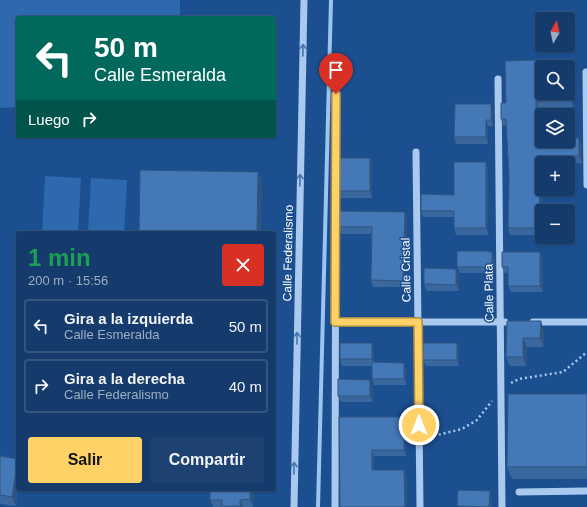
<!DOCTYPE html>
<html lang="es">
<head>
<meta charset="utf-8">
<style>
	body { margin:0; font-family:Helvetica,sans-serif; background:#1d4271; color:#f1f3f6; height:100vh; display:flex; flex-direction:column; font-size:15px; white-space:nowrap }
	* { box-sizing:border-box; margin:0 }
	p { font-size:13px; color:#9dadc1 }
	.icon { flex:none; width:22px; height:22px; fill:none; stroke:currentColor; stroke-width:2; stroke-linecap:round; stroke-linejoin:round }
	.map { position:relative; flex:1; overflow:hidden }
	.side { position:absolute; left:16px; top:231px; width:260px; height:260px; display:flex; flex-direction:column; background:#143b6b; border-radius:4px; box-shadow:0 1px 3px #0004,0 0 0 1px #33557e }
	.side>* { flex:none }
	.hud { position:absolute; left:16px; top:16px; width:260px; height:122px; border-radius:4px; box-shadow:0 1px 3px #0004,0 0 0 1px #33557e; background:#00695c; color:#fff; overflow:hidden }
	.needle { width:26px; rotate:9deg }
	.fabs { position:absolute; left:535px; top:12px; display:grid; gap:8px }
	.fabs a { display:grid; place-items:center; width:40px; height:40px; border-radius:4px; background:#143b6b; box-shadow:0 1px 3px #0004,0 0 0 1px #33557e; font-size:20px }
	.pin { position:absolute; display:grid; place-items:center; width:34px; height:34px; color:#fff; margin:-41px -17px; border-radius:50% 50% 50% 0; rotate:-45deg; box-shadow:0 0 4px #0007 }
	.pin .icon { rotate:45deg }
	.me { position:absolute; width:44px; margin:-22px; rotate:0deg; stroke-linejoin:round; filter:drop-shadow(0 0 3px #0008) }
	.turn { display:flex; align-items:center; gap:14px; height:84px; padding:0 12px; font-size:18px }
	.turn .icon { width:52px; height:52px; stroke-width:2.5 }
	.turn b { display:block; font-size:28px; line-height:34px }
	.then { display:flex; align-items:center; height:38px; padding:0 12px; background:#0003; gap:8px; font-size:15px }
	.round { display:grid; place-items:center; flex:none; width:42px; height:42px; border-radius:4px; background:#1d4271 }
	.head { display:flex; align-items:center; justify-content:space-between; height:68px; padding:0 12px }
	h1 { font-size:24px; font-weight:600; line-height:30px; color:#1e9e55 }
	.primary-button { display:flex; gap:8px; margin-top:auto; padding:8px 12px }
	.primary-button a { flex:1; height:46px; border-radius:4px; background:#ffd166; color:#111; font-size:16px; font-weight:600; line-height:46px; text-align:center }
	.primary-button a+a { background:#1d4271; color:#f1f3f6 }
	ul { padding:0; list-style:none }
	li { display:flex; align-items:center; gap:12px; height:54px; margin:0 8px 6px; padding:0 4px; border:2px solid #33557e; border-radius:4px }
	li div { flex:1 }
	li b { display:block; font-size:15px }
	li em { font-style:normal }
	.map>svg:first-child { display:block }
	.green { fill:#2e69ad }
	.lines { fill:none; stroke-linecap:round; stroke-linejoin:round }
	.stream { stroke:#9cc4f0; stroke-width:4 }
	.path { stroke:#a9c9ee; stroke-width:2.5; stroke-dasharray:2 3; stroke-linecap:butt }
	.minor { stroke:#a9c9ee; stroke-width:7 }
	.wall { fill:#3a679d }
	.shaded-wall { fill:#305480 }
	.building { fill:#4478b7; stroke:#305480 }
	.oneway { stroke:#4674ac }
	.route-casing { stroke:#a68842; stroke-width:10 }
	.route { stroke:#ffd166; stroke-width:7 }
	.labels { text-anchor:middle; stroke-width:3; stroke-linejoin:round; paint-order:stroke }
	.street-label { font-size:12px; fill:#fff; stroke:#1b4f8f }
</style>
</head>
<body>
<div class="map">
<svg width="587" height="507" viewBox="0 0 587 507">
	<rect width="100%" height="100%" fill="#1b4f8f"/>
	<!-- green -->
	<path class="green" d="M 0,0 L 180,0 L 180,18 L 18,18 L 18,107 L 0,108 Z
		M 45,176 L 81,178 L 78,233 L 42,233 Z
		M 91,178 L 127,180 L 124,233 L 88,233 Z"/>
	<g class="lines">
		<!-- stream -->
		<path class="stream" d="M 318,507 L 331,0"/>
		<!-- path -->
		<path class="path" d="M 511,383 L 519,379 L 563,372 L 587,352
			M 429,437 L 462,429 L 477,420 L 492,401"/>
		<!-- minor -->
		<path class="minor" d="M 586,72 L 587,185
			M 498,79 L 502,507
			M 416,152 L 420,507
			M 335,322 L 505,322
			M 533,322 L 587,322
			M 519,492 L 587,491
			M 294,507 L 304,0
			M 335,507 L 336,94"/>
	</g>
	<!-- wall -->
	<path class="wall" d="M 538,60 L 541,67 L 541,84 L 571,84 L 573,91 L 573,107 L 538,108 L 539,138 L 582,145 L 582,163 L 541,163 L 542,235 L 510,235 L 508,228 L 509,177 L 506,126 L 503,126 L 501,119 L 506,103 Z
		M 493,110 L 493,126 L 488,126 L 488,144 L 456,144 L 454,137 Z
		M 370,158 L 372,164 L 372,198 L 341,198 L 338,191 Z
		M 486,162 L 488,168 L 488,235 L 456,235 L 454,228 L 454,217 L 423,217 L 421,211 L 454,195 Z
		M 405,212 L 407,218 L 405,287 L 373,287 L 371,280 L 371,234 L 341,234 L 339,227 Z
		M 489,251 L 495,258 L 495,273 L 460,273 L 457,267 Z
		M 540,252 L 542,259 L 543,292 L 511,292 L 508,286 L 508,273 L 505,273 L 502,267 Z
		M 459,275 L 459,291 L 427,291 L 424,284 Z
		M 507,321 L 544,331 L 544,347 L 527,347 L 526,366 L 510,366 L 506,357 Z
		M 457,343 L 459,350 L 459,366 L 426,366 L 423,360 Z
		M 374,350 L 374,362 L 406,369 L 406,385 L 374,385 L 372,379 L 372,366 L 342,366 L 340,359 Z
		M 373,386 L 373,402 L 341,402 L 338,396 Z
		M 587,394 L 587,479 L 512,479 L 507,467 Z
		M 339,417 L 404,417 L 406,423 L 406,456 L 374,456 L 374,470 L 407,476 L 407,507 L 340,507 Z
		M 0,456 L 18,460 L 18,489 L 16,506 L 0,504 Z
		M 254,489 L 253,507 L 213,507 L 210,500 Z"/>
	<!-- shaded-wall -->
	<path class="shaded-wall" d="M 538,60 L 541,67 L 542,91 L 539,84 Z
		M 571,84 L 573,91 L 573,107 L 571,100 Z
		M 536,101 L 538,108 L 539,145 L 536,138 Z
		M 491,104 L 493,110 L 493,126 L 491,120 Z
		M 486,120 L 488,126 L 488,144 L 486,137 Z
		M 579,138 L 582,145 L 582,163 L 579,156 Z
		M 539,156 L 541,163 L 542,234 L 540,228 Z
		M 370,158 L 372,164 L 372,198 L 370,191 Z
		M 486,162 L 488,168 L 488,235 L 486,228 Z
		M 258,172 L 262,181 L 261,233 L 257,233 Z
		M 405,212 L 407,218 L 405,287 L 403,281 Z
		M 492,252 L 495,258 L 495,273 L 492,267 Z
		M 540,252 L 542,259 L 543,292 L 540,286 Z
		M 456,269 L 459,275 L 459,291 L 456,285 Z
		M 541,321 L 544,331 L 544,347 L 540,338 Z
		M 523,338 L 527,347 L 526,366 L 523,357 Z
		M 372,343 L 374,350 L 374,366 L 372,359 Z
		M 457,343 L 459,350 L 459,366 L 457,360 Z
		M 404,363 L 406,369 L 406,385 L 404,379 Z
		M 370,380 L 373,386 L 373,402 L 370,396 Z
		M 404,417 L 406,423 L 406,456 L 404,450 Z
		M 372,450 L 374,456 L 374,476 L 372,470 Z
		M 18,459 L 18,489 L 16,506 L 12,497 Z
		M 404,470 L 407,476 L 407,507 L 405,507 Z
		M 250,489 L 254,489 L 253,507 L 250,499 Z
		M 490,491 L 492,497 L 492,507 L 489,507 Z
		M 240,500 L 243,507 L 240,507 Z"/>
	<!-- building -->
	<path class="building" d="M 538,60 L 539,84 L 542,84 L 542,93 L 568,93 L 568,84 L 571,84 L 571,100 L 536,101 L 536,138 L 542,138 L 542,141 L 568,141 L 568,138 L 579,138 L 579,156 L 539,156 L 540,228 L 508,228 L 509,177 L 506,119 L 501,119 L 501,103 L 506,103 L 506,102 L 505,61 Z
		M 455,104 L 491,104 L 491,120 L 486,120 L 486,137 L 454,137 Z
		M 339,158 L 370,158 L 370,191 L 338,191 Z
		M 454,162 L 486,162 L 486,228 L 454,228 L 454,211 L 421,211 L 421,194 L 454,195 Z
		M 140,170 L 258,172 L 257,233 L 139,233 Z
		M 339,211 L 405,212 L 403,281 L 371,280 L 372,227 L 339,227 Z
		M 457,251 L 489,251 L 489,252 L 492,252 L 492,267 L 457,267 Z
		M 502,252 L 540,252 L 540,286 L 508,286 L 508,267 L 502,267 Z
		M 424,268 L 456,269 L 456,285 L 424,284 Z
		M 507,321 L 541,321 L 540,338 L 523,338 L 523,357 L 506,357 Z
		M 340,343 L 372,343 L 372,359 L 340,359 Z
		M 423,343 L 457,343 L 457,360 L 423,360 Z
		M 372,362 L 404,363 L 404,379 L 372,379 Z
		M 338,379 L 370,380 L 370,396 L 338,396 Z
		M 508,394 L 587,394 L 587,467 L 507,467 Z
		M 339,417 L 404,417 L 404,450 L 372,450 L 372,470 L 404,470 L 405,507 L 340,507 Z
		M 0,456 L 18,459 L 12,497 L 0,495 Z
		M 210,489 L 250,489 L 250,499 L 240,500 L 240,506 L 222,506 L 222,500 L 210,500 Z
		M 458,490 L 490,491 L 489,507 L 457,506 Z"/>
	<!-- one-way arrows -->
	<defs><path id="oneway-shaft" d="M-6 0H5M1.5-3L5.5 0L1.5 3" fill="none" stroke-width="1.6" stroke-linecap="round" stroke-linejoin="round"/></defs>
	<g class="oneway">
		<use href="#oneway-shaft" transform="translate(303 50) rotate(-89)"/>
		<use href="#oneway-shaft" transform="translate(300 180) rotate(-89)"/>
		<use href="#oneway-shaft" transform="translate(297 338) rotate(-89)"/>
		<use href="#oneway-shaft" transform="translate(294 468) rotate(-89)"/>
	</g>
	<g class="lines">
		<defs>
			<path id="route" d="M 336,94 L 335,322 L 418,322 L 419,425"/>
		</defs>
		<!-- route casing -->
		<use href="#route" class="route-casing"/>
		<!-- route -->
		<use href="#route" class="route"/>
	</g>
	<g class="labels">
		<!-- street labels -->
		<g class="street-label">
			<text transform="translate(288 253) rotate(-89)" y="4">Calle Federalismo</text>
			<text transform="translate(406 270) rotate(-91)" y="4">Calle Cristal</text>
			<text transform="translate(489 293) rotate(-91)" y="4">Calle Plata</text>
		</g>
	</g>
</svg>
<div class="fabs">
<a><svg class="needle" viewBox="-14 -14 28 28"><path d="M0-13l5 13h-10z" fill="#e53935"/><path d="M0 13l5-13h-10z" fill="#9dadc1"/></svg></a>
<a><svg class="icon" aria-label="search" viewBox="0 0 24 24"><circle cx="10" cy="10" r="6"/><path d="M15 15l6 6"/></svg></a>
<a><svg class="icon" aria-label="layers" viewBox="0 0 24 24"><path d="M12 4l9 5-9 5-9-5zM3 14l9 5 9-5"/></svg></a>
<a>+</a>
<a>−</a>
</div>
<div class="pin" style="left:336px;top:94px;background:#d93025"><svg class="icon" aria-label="arrive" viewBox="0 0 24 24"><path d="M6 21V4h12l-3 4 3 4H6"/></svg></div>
<svg class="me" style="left:419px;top:425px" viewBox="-20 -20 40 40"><circle r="17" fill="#ffd166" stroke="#fff" stroke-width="3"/><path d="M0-11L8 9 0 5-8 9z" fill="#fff"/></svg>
<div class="hud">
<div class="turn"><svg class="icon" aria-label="left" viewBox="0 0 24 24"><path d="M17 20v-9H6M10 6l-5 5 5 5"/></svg><div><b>50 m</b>Calle Esmeralda</div></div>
<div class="then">Luego<svg class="icon" aria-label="right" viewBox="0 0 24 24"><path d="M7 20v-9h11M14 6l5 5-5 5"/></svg></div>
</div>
<section class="side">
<div class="head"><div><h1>1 min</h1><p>200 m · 15:56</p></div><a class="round" style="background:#d93025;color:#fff"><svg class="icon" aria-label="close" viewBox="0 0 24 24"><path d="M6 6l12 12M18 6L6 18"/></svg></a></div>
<ul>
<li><svg class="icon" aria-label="left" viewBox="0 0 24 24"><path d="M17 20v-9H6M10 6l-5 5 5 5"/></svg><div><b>Gira a la izquierda</b><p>Calle Esmeralda</p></div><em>50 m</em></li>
<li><svg class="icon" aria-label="right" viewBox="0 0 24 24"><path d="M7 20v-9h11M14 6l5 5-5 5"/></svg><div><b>Gira a la derecha</b><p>Calle Federalismo</p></div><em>40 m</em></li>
</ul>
<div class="primary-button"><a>Salir</a><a>Compartir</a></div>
</section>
</div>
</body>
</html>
